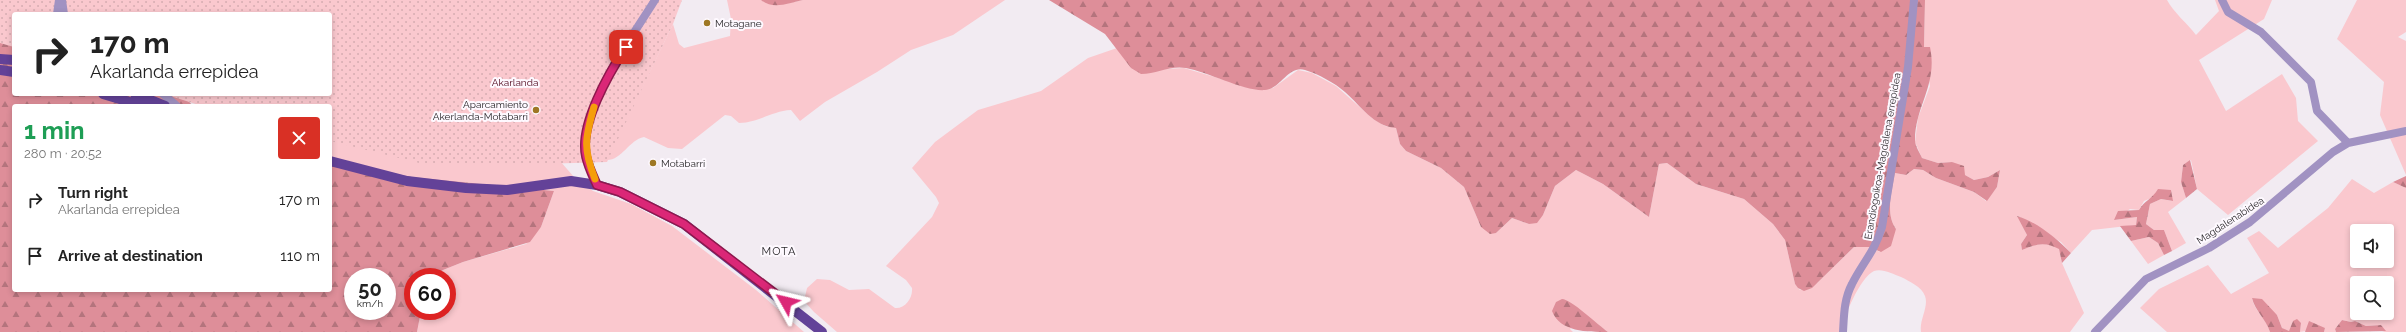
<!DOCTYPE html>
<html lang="en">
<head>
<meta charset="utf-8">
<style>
	body { margin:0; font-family:Raleway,sans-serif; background:#f6f6f6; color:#222; height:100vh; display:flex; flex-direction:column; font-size:15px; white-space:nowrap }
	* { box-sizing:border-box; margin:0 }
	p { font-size:13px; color:#767676 }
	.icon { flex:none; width:22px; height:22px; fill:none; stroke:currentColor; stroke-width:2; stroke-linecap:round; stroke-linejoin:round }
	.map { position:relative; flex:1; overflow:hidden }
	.sheet { position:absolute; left:12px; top:104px; width:320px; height:188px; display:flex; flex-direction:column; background:#fff; border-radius:4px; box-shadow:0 2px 6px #0003 }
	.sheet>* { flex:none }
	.hud { position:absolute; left:12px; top:12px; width:320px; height:84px; border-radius:4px; box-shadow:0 2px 6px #0003; background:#fff; color:#222; overflow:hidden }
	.fabs { position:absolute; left:2350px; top:224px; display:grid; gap:8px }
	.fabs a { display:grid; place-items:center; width:44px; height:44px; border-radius:4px; background:#fff; box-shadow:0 2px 6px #0003; font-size:20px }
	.speed { position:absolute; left:344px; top:268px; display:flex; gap:8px; font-size:20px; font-weight:700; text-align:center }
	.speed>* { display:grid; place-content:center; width:52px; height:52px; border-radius:50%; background:#fff; box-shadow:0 2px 6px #0003; line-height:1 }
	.speed small { font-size:10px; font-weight:400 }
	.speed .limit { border:6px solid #d22; background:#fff; color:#111 }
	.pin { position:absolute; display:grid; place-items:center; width:34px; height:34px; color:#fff; margin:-17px; border-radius:8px; box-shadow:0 2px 6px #0006 }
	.me { position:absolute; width:44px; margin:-22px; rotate:307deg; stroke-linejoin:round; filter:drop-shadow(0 0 3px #0008) }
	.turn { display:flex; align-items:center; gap:14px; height:84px; padding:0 12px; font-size:18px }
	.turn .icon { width:52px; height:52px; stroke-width:2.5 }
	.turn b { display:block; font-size:28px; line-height:34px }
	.round { display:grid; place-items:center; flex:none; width:42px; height:42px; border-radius:4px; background:#f6f6f6 }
	.summary { display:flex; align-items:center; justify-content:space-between; height:68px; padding:0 12px }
	h1 { font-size:24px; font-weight:700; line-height:30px; color:#1e9e55 }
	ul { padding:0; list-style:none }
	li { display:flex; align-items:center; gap:12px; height:56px; padding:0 12px }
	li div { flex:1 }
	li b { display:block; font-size:15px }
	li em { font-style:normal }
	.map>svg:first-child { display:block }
	.green { fill:#fac8ce; fill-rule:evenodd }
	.forest { fill:url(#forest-firs); fill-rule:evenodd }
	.park { fill:url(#park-dots) }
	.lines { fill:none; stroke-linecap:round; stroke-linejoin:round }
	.street { stroke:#a192c2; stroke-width:8 }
	.primary { stroke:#634298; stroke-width:10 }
	.route-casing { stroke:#8e194d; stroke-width:10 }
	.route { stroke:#db2777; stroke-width:7 }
	.slow { stroke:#f59e0b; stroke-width:7 }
	.poi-dot { fill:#9e7724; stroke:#fef9ff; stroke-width:1.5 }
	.labels { text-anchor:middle; stroke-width:4; stroke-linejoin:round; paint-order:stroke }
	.poi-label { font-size:10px; fill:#29272a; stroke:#fef9ff; text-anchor:start }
	.park-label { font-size:10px; fill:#50081d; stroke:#fef9ff }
	.street-label { font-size:10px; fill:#29272a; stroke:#fef9ff }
	.neighbourhood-label { font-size:11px; letter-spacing:1px; fill:#29272a; stroke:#fef9ff }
</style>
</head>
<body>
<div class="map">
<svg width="2406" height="332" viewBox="0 0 2406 332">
	<defs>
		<pattern id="forest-firs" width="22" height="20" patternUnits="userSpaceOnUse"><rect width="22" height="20" fill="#de8e99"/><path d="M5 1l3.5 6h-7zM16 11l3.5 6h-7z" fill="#b4747d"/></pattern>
		<pattern id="park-dots" width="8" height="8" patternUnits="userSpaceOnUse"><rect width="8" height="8" fill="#fac8ce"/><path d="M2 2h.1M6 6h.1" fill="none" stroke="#d6acb1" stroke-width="1.8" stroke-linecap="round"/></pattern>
	</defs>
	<rect width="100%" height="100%" fill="#f2ebf2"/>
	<!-- green -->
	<path class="green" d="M 727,0 L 761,0 L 779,5 L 803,0 L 1005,0 L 953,35 L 911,50 L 877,72 L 825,102 L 800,121 L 791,110 C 772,111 760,122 739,123 L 731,116 L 725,115 L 682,149 L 668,148 L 644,137 C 629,140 622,160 607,160 L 673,24 L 679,44 L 684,48 L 730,36 L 731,19 Z
		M 1925,0 L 2167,0 C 2174,13 2187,23 2196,35 L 2219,11 L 2215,0 L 2272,0 L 2264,19 L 2199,60 L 2226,111 L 2282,74 L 2296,98 L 2298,121 L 2318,141 L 2228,215 L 2197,189 L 2191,160 L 2183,165 L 2181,182 L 2186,198 L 2168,212 L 2186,243 L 2172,251 L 2164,230 L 2154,230 L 2146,224 L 2150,204 L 2161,199 L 2172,201 L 2171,190 L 2144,201 L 2139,210 L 2130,209 L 2114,220 L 2137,217 L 2136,225 L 2092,230 L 2071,253 L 2061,242 L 2018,216 L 2027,235 L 2021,244 L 2022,250 C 2036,244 2045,241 2059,248 L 2062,263 L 2084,313 L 2070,332 L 1921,332 C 1919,320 1929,307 1925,296 C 1922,287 1909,281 1901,277 C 1893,274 1882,268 1874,271 C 1859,278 1845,317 1839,332 L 1608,332 L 1584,315 L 1570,329 L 1573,332 L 837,332 L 814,312 L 804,301 L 807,288 L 817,279 L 830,280 L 849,290 L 869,289 L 895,308 C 905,309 913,298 912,288 L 906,280 L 886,266 L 932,217 L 939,203 L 936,197 L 912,168 L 935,142 L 978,110 L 1041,91 L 1088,58 L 1117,48 L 1127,62 L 1164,69 L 1184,68 L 1259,90 L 1273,88 L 1298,70 L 1312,73 L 1336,86 L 1372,118 L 1385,126 L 1396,128 L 1400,144 L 1406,151 L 1441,168 L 1464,187 L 1481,227 L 1496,233 L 1512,218 L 1529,224 L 1543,215 L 1555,186 L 1576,170 L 1603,184 L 1649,217 L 1659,164 L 1667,163 L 1696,184 L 1744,199 L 1773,224 L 1785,240 L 1795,284 L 1800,290 L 1817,283 L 1854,247 L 1869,247 L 1880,252 L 1896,229 C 1885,213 1892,192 1895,173 L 1906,175 L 1914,169 L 1923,170 L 1936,178 L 1974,192 L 1986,201 L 1997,187 L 2000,170 L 1988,177 L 1974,180 L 1965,175 L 1952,162 L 1938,163 L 1922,158 L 1915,142 L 1918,118 L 1930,86 L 1924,47 Z
		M 2357,0 L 2406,0 L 2406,32 L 2398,37 L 2406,41 L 2406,175 L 2380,115 L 2384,82 L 2337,39 Z
		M 330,123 L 560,161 L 574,177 L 593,191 L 631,204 L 672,226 L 756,290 L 804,332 L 417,332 L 421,311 L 447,311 L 447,277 L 434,277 L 443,270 L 463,262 L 526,244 L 541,227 L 554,191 L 412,177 L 330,160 Z
		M 2352,179 L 2374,193 L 2393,182 L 2406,188 L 2406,332 L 2382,332 L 2385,331 L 2381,325 L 2366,326 L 2355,321 L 2351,322 L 2342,320 L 2335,329 L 2336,332 L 2324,332 L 2325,328 L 2300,332 L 2301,323 L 2293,321 L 2289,332 L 2282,328 L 2277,315 L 2252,298 C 2254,311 2267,319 2270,332 L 2167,332 L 2140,308 L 2159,289 L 2208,265 L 2231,294 L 2269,273 L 2247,238 L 2259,231 L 2278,248 L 2328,208 ZM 2357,231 L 2387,231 L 2387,261 L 2357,261 ZM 2357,283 L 2387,283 L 2387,313 L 2357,313 Z
		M 2149,237 L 2158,243 L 2164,255 L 2148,264 L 2131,241 Z"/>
	<!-- forest -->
	<path class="forest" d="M 0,0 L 14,14 L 14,94 L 182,94 L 193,106 L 14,106 L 14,290 L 330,290 L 330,160 L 412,177 L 554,191 L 541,227 L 530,242 L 463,262 L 443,270 L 434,277 L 413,277 L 413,311 L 421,311 L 417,332 L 0,332 ZM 353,277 L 387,277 L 387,311 L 353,311 Z
		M 761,0 L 803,0 C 789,3 773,10 761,0 Z
		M 1049,0 L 1925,0 L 1924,47 L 1930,47 C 1938,85 1915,106 1915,140 C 1915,146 1920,153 1922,158 L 1938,163 L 1952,162 L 1964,166 L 1965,175 L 1974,180 L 1988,177 L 2000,170 L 1997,187 L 1987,201 L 1974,192 L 1936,178 L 1923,170 L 1914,169 L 1906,175 L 1895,173 C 1892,192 1885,213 1896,229 L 1891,246 L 1881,252 L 1869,247 L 1854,247 L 1812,288 L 1804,291 L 1798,288 L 1795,284 L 1785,240 L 1773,224 L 1744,199 L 1696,184 L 1667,163 L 1659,164 L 1649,217 L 1603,184 L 1576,170 L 1555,186 L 1543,215 L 1537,223 L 1529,224 L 1512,218 L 1496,233 L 1490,234 L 1481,227 L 1464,187 L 1441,168 L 1406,151 L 1400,144 L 1396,128 C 1373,126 1361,106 1345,92 C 1335,83 1318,74 1305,70 C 1288,65 1281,89 1265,90 C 1246,92 1208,72 1186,68 C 1170,65 1157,74 1141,74 L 1131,68 L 1105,34 Z
		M 2190,160 L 2197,189 L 2186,198 L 2181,182 L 2183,165 Z
		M 2406,175 L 2406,188 L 2393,182 L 2406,176 Z
		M 2158,189 L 2171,190 L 2173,201 L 2161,199 L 2150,204 L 2146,224 L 2154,230 L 2164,230 L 2172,251 L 2164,255 L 2158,243 L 2149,237 L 2131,241 L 2120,226 L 2136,225 L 2137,217 L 2114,220 L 2118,211 L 2139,210 C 2144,201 2152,199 2158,189 Z
		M 2017,216 C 2037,222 2056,238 2071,253 L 2062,263 L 2059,249 C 2045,241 2036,244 2022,250 L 2021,244 L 2027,235 Z
		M 2252,298 L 2262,299 L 2277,315 L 2282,328 L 2289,331 L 2293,321 L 2297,319 L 2301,323 L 2300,332 L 2270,332 C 2266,319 2255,311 2252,298 Z
		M 1562,299 C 1571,299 1598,325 1608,332 C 1587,332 1560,332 1552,311 L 1556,302 Z
		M 2342,320 L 2351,322 L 2355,321 L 2366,326 L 2381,325 L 2386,331 L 2336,332 L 2335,329 Z
		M 2309,321 L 2325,328 L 2324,332 L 2305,332 Z"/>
	<!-- park -->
	<path class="park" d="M 0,0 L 682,0 L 673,24 L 607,162 L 504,165 L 419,163 L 330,141 L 330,106 L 202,106 L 164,94 L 330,94 L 330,14 L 14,14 L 14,47 L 0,43 Z"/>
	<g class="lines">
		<!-- street -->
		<path class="street" d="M 62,0 L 64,14
			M 2222,0 L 2228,12 L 2261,32 L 2311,82 L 2317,111 L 2348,143
			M 57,14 L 59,0
			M 163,94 L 177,106
			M 597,185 C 593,175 587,164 586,153 C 581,105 630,40 655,0
			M 1843,332 C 1844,315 1844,299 1852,284 C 1863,262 1874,253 1882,227 L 1908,67 L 1914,0
			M 2095,332 L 2146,279 L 2209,248 L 2250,222 L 2333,152 L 2348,143 L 2406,131"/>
		<!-- primary -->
		<path class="primary" d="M 0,59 L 14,60
			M 0,70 L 14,72
			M 103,94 L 143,106
			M 135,94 L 165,106
			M 330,161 L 407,181 L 466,188 L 507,190 L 571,181 L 597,185 L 620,192 L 684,224 L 822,332"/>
	</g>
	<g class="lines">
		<defs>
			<path id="route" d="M 626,47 C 609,73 579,125 586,156 C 588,166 593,176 597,185 L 620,192 L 684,224 L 786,302"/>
		</defs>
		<!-- route casing -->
		<use href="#route" class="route-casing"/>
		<!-- route -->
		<use href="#route" class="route"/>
		<!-- slow -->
		<path class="slow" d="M 594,107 C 585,138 583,149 595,179"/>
	</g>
	<!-- markers -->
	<g class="poi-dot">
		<circle cx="707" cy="23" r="4"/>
		<circle cx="536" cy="110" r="4"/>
		<circle cx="653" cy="163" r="4"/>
	</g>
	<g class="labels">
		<!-- poi labels -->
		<g class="poi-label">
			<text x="715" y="27">Motagane</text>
			<text x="528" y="108" text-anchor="end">Aparcamiento<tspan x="528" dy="12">Akerlanda-Motabarri</tspan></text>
			<text x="661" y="167">Motabarri</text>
		</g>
		<!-- park labels -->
		<g class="park-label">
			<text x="515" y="86">Akarlanda</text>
		</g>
		<!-- street labels -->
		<g class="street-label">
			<text transform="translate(1882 156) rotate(-80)" y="4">Erandiogoikoa-Magdalena errepidea</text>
			<text transform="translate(2230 220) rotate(-33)" y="4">Magdalenabidea</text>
		</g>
		<!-- neighbourhood labels -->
		<g class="neighbourhood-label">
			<text x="779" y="255">MOTA</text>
		</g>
	</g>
</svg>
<div class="fabs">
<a><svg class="icon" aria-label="sound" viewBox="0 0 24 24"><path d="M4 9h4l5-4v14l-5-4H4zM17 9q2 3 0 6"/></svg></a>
<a><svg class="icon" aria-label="search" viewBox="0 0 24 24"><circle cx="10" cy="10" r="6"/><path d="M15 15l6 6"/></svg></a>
</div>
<div class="speed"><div>50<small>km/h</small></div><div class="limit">60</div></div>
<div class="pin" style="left:626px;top:47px;background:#d93025"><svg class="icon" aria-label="arrive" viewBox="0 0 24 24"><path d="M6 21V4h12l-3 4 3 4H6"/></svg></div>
<svg class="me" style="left:786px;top:302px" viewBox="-20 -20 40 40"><path d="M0-17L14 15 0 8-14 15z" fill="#db2777" stroke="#fff" stroke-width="4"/></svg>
<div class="hud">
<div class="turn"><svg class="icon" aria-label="right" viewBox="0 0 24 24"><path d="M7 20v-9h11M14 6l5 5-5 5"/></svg><div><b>170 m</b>Akarlanda errepidea</div></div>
</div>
<section class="sheet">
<div class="summary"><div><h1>1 min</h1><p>280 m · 20:52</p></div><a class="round" style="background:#d93025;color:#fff"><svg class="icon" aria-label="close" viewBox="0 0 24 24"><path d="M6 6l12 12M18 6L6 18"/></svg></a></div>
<ul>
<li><svg class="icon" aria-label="right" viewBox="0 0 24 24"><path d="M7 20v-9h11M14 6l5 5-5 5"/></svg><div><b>Turn right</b><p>Akarlanda errepidea</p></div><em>170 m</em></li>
<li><svg class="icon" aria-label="arrive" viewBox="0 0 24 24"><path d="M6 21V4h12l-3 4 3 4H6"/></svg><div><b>Arrive at destination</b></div><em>110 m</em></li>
</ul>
</section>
</div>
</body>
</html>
